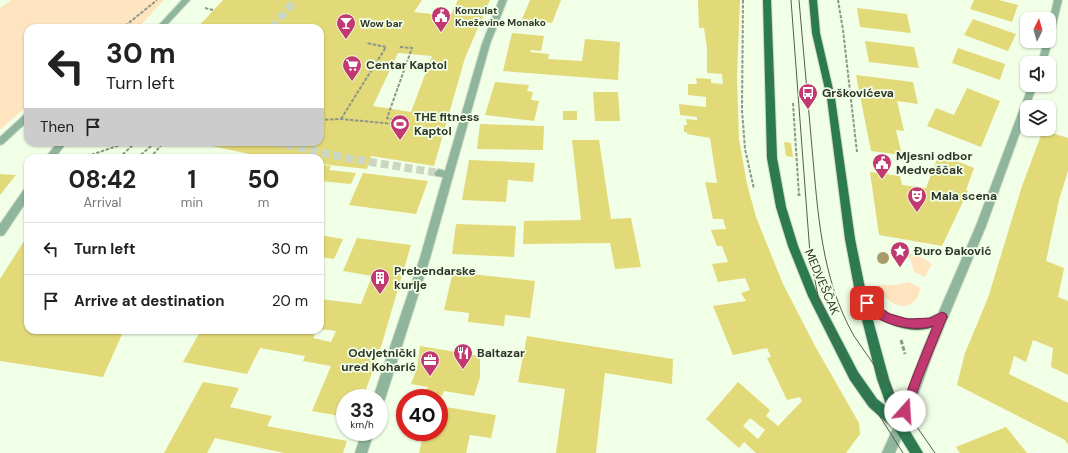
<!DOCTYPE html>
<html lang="en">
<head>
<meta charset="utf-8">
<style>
	body { margin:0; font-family:"DM Sans",sans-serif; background:#f6f6f6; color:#222; height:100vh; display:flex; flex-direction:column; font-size:15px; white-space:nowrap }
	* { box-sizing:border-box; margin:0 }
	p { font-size:13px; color:#767676 }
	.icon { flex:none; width:22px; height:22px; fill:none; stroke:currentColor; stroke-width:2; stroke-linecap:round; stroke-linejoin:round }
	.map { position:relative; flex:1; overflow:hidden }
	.side { position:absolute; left:24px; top:154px; width:300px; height:180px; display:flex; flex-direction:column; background:#fff; border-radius:12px; box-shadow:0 1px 3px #0004 }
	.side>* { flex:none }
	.guide { position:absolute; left:24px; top:24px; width:300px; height:122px; border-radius:12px; box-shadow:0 1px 3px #0004; background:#fff; color:#222; overflow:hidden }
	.needle { width:26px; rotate:5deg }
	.tools { position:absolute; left:1020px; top:12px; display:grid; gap:8px }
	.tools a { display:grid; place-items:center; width:36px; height:36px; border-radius:8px; background:#fff; box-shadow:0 1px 3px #0004; font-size:20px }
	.speed { position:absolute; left:336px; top:389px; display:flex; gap:8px; font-size:20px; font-weight:700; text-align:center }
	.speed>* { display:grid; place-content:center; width:52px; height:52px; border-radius:50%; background:#fff; box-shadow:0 1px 3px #0004; line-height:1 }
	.speed small { font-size:10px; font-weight:400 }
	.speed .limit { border:6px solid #d22; background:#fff; color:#111 }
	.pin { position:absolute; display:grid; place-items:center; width:34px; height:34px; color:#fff; margin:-17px; border-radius:8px; box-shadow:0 2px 6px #0006 }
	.me { position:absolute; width:44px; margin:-22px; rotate:19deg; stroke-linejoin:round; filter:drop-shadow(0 0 3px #0008) }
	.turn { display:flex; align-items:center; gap:14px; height:84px; padding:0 16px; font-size:18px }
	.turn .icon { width:52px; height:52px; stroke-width:2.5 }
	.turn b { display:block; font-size:28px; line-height:34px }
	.then { display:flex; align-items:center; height:38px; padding:0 16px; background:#0003; gap:8px; font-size:15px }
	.eta { display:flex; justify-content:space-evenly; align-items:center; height:68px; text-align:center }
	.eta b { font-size:24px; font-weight:700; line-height:28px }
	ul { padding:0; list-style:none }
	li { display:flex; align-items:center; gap:12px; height:52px; padding:0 16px; border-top:1px solid #e0e0e0 }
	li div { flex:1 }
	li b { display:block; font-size:15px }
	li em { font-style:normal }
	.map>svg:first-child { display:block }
	.green { fill:#fee5c0 }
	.building { fill:#e2d979; fill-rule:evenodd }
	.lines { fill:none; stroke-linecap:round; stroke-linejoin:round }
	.minor-tunnel { stroke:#cbd7c1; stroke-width:8; stroke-dasharray:8 4; stroke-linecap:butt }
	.minor-casing { stroke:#cfdbc5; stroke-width:2 }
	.major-casing { stroke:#cfdbc5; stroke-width:2 }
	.path-far1 { stroke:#8e9886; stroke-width:2; stroke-dasharray:3.5 1.5; stroke-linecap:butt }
	.path { stroke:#8e9886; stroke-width:3; stroke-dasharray:4.5 2; stroke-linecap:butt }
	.minor { fill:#90b59d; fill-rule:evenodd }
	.major { fill:#2d7a51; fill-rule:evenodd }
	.tram { stroke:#555c4e; stroke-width:1 }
	.tree { fill:#a99c6b }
	.route { fill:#c23871; stroke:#7e2449 }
	.labels { text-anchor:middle; stroke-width:3.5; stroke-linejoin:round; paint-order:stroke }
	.far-poi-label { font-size:10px; font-weight:bold; fill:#30362a; stroke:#f2ffe7; text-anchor:start }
	.poi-label { font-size:12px; font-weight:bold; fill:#30362a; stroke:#f2ffe7; text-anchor:start }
	.street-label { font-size:12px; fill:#30362a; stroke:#f2ffe7 }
</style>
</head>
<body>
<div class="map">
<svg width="1068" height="453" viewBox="0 0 1068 453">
	<rect width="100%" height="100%" fill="#f2ffe7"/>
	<!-- green -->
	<path class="green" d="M 11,0 L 164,0 L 139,27 L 141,28 L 28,28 L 28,105 L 0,130 L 0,8 Z
		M 896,251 L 920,256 L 932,264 L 925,277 L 914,272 L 910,258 L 896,254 Z
		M 908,282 L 921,288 C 919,292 918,297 915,300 C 904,315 881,299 878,285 L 895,285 Z"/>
	<!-- building -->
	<path class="building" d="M 223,0 L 422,0 L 414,12 L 450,16 L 458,0 L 490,0 L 465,58 L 434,166 L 371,156 L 367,169 L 320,164 L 320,158 L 267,158 L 198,143 L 320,142 L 320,28 L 197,28 ZM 398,53 L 432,56 L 411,112 L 373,106 Z
		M 530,0 L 561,0 L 552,23 L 522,19 Z
		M 698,0 L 740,0 L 737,76 L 738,110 L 739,139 L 747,184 L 756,217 L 783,284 L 815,346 L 859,423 L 860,434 L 846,453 L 756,453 L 744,442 L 739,448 L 706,419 L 738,382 L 770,410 L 766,416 L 778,426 L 802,401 L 800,397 L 787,400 L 767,358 L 771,357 L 767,348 L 733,355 L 713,306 L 746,301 L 741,293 L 750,290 L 745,278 L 718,282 L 712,264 L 728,262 L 722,246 L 717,246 L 711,230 L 726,229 L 723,219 L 713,219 L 705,182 L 717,183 L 710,138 L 687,134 L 687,132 L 684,132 L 684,125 L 687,125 L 686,119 L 697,120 L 697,117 L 680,115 L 679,104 L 706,107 L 706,97 L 688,95 L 688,84 L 697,84 L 696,78 L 711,79 L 711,83 L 723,84 L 722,74 L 707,73 L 707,48 L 704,28 L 699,28 ZM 750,418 L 765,430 L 758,439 L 743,426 Z
		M 974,0 L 999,0 L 1018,5 L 1012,22 L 970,9 Z
		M 857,8 L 907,14 L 911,33 L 860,27 Z
		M 973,19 L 1016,34 L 1008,51 L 964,35 Z
		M 512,33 L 544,36 L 541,51 L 531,50 L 530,52 L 549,54 L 548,59 L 582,61 L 585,39 L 620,42 L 618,80 L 503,71 Z
		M 865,41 L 914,47 L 919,68 L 869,62 Z
		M 958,48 L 1005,64 L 1000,80 L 952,63 Z
		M 856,75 L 913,82 L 918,104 L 897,101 L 904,131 L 896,130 L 902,155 L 871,151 Z
		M 495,82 L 529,85 L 527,91 L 533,92 L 531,100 L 539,101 L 534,121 L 485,115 Z
		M 967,88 L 1000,101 L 981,147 L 927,126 L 936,108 L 954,115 Z
		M 593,92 L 618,92 L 620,121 L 595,121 Z
		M 563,111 L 577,111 L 577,120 L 563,120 Z
		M 480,124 L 544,126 L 543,150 L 477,149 Z
		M 1043,130 L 1068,138 L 1068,171 L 1059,200 L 1046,261 L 1064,268 L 1058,297 L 1068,301 L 1068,375 L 1051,367 L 1053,348 L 1033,340 L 1026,362 L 1014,356 L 1009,374 L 1068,403 L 1068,445 L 1065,440 L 957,385 L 965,353 L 988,298 L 1022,186 Z
		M 572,140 L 599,140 L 611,219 L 631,218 L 641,267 L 615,269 L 610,243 L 523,244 L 524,221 L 581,220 Z
		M 784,142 L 791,143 L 793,157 L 786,156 Z
		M 939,154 L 974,168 L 966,190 L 968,191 L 942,246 L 879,235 L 870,172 L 900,176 L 902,185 L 926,188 Z
		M 469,160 L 535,163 L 533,182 L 508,180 L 506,202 L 462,200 Z
		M 320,165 L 331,166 L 329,170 L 356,173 L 351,184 L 320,181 Z
		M 363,173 L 428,181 L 416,214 L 349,205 Z
		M 0,174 L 16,175 L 0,195 Z
		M 456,224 L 516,226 L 514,257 L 452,254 Z
		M 28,235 L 28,330 L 124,330 L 103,377 L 0,361 L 0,279 Z
		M 320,235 L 343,239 L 334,259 L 320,257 Z
		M 357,238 L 411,245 L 380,350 L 363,398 L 345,398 L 345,417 L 312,411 L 331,366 L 303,361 L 305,356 L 260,348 L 247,374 L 183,362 L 201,330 L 294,330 L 315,334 L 313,338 L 331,342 L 336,331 L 320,329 L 320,299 L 361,304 L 372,276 L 343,271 Z
		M 453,272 L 535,281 L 530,318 L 505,315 L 504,326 L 468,322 L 469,313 L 444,310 Z
		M 527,336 L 673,359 L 672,384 L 605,373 L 596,453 L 556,453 L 565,389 L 518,382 Z
		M 420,346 L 480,356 L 480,377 L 474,396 L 444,391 L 442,396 L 426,393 L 428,387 L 411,384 L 417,368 Z
		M 203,382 L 239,388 L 230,407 L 272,416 L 267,426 L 347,441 L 343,453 L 284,453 L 215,438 L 207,453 L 164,453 Z
		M 439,406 L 496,415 L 491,438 L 470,435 L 466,453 L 419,453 L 424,432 L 439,432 Z
		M 1006,427 L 1027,453 L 960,453 L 956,447 Z"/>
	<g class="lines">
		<!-- minor-tunnel -->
		<path class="minor-tunnel" d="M 272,28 L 295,0
			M 275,142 L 346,158 L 439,173"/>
		<defs>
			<path id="minor" d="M 182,0 L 190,0 L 164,28 L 156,28 Z
				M 499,0 L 507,0 L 490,44 L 430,258 L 385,399 L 383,403 L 379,405 L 379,398 L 373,398 L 420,258 L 443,177 L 436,176 L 434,173 L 439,169 L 445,171 L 482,44 Z
				M 1054,0 L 1062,0 L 1053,37 L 1050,39 L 1052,41 L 1046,63 L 1038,63 L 1044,41 L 1049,41 L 1049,22 Z
				M 1029,85 L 1037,85 L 1029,107 L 1027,107 L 1027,113 L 986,226 L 934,351 L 906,427 L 895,453 L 882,453 L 895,424 L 922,351 L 976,226 Z
				M 28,113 L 28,121 L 3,144 L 0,145 L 0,137 L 25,114 Z
				M 58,142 L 67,142 L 55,158 L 45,158 Z
				M 28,187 L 28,199 L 4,235 L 0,236 L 0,224 L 25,188 Z
				M 362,432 L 374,432 L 367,453 L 355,453 Z"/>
			<path id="major" d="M 763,0 L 771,0 L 777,158 L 786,207 L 798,246 L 818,295 L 858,372 L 877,399 L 887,407 L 877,379 L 855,292 L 845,239 L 827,98 L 812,33 L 809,0 L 817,0 L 820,33 L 835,98 L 855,239 L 866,293 L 880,307 L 888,313 L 903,318 L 922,320 L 929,318 L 942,312 L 946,313 L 948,317 C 946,321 943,323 938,325 C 917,336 889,327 871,313 L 889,379 L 905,423 L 923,453 L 910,453 L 896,431 L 869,407 L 850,380 L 808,296 L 788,246 L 776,207 L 767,158 Z"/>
		</defs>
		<!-- minor casing -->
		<use href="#minor" class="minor-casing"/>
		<!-- major casing -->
		<use href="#major" class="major-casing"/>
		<!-- path-far1 -->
		<path class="path-far1" d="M 743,0 L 742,110 L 745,149 L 754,189
			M 838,0 L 843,30 L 857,152
			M 205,8 L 213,10
			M 125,26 L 157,0
			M 400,47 L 412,48 L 387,118 L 406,123
			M 793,103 L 799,195
			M 341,119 L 386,47 L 366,43
			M 320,120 L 341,119 L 405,125
			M 82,158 L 129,142
			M 119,158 L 136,142
			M 137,158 L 156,142
			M 150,158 L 163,143 L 162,142"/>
		<!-- path -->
		<path class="path" d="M 799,194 L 799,196
			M 901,340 L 905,354"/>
		<!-- minor -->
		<use href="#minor" class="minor"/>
		<!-- major -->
		<use href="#major" class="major"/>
		<!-- tram -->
		<path class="tram" d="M 791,0 L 810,254 L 818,296 L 829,329 L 848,366 L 903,453
			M 799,0 C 803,49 808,99 812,148 C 818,213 821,278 854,336 L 935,453"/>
	</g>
	<!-- trees -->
	<circle class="tree" cx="883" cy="258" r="6"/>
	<!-- route -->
	<path class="route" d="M 867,299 L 890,314 L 908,319 L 930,318 L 942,312 L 946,314 L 947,317 L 922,378 L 909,415 L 905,417 L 901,415 L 900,411 L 912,378 L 933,326 C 914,333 872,324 862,303 L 864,300 Z"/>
	<!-- icons -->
	<defs>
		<symbol id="civic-pin" viewBox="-11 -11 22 30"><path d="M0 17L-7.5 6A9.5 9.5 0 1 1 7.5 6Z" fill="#c23871" stroke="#f2ffe7"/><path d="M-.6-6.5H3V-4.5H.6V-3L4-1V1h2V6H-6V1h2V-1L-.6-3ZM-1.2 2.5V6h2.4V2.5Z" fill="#fff"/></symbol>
		<symbol id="bar-pin" viewBox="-11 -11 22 30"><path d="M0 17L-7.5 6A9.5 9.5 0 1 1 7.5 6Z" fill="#c23871" stroke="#f2ffe7"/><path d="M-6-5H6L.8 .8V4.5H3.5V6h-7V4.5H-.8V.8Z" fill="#fff"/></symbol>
		<symbol id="supermarket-pin" viewBox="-11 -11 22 30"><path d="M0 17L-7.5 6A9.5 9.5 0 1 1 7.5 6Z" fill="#c23871" stroke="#f2ffe7"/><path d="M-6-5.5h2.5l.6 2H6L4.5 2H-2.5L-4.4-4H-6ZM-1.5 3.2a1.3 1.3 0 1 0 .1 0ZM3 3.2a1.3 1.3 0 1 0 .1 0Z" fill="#fff"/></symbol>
		<symbol id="bus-pin" viewBox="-11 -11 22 30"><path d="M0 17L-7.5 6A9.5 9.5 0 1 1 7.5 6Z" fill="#c23871" stroke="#f2ffe7"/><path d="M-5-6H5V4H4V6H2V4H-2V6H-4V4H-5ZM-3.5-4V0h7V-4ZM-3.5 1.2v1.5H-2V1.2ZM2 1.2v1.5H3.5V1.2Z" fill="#fff"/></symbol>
		<symbol id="stadium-pin" viewBox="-11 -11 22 30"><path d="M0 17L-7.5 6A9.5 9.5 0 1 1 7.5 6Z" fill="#c23871" stroke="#f2ffe7"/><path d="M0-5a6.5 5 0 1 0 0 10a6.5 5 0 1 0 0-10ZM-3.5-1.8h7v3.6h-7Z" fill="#fff"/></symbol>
		<symbol id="theatre-pin" viewBox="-11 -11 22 30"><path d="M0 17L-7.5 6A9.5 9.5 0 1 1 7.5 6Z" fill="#c23871" stroke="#f2ffe7"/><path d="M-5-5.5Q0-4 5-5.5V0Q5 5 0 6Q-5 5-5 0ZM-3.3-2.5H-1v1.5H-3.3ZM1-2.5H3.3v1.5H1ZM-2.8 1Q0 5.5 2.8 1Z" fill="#fff"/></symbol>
		<symbol id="sight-pin" viewBox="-11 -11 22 30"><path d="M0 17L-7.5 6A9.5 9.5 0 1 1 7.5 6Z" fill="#c23871" stroke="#f2ffe7"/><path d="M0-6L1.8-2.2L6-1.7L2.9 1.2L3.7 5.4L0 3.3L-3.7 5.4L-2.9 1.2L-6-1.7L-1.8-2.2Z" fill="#fff"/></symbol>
		<symbol id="building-pin" viewBox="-11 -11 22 30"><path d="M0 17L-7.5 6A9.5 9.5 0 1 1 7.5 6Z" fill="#c23871" stroke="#f2ffe7"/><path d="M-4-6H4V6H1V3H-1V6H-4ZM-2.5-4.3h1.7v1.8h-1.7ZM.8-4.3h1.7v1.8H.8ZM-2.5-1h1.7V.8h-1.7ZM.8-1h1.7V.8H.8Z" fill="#fff"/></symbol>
		<symbol id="restaurant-pin" viewBox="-11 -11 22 30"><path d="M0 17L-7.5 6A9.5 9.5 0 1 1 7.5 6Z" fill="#c23871" stroke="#f2ffe7"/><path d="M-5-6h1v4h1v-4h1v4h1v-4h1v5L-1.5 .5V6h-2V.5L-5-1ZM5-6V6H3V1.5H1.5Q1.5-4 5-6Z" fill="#fff"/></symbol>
		<symbol id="office-pin" viewBox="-11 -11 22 30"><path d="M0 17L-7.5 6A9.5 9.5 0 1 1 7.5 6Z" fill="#c23871" stroke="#f2ffe7"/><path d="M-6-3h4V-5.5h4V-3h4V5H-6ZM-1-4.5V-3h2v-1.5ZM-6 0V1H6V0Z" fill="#fff"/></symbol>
	</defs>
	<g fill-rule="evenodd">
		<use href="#civic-pin" x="430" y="5" width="22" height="30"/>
		<use href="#bar-pin" x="335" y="12" width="22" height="30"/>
		<use href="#supermarket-pin" x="341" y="54" width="22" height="30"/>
		<use href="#bus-pin" x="797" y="82" width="22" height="30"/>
		<use href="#stadium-pin" x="389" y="113" width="22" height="30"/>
		<use href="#civic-pin" x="871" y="152" width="22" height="30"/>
		<use href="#theatre-pin" x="906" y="185" width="22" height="30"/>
		<use href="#sight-pin" x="889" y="240" width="22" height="30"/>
		<use href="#building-pin" x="369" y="267" width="22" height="30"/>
		<use href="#restaurant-pin" x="452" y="342" width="22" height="30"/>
		<use href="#office-pin" x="419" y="349" width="22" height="30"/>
	</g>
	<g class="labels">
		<!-- far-poi labels -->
		<g class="far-poi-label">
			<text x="455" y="14">Konzulat<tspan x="455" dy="12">Kneževine Monako</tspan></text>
			<text x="360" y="27">Wow bar</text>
		</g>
		<!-- poi labels -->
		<g class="poi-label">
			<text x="366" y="69">Centar Kaptol</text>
			<text x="822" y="97">Grškovićeva</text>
			<text x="414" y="121">THE fitness<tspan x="414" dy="14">Kaptol</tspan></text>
			<text x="896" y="160">Mjesni odbor<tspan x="896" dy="14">Medveščak</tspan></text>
			<text x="931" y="200">Mala scena</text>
			<text x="914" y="255">Đuro Đaković</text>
			<text x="394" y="275">Prebendarske<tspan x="394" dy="14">kurije</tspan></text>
			<text x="416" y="357" text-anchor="end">Odvjetnički<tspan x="416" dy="14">ured Koharić</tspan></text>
			<text x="477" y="357">Baltazar</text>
		</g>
		<!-- street labels -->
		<g class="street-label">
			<text transform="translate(822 282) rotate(67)" y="4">MEDVEŠČAK</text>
		</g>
	</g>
</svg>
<div class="tools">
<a><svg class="needle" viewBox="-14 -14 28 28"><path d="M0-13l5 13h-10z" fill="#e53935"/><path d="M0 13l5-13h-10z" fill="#767676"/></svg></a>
<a><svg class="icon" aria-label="sound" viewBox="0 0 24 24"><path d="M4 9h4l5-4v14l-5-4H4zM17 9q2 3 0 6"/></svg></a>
<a><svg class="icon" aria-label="layers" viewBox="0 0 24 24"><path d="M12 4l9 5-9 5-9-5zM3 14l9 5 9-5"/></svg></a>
</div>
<div class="speed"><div>33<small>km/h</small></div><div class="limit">40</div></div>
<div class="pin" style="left:867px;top:303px;background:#d93025"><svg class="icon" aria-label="arrive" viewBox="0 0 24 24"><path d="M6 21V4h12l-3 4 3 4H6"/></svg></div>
<svg class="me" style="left:905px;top:411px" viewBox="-20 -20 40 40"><circle r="19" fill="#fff"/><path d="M0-13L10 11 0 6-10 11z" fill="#c23871"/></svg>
<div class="guide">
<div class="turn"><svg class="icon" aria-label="left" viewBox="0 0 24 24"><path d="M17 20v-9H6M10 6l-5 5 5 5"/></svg><div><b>30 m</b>Turn left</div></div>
<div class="then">Then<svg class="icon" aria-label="arrive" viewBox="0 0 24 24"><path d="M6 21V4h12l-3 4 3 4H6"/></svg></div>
</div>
<section class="side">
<div class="eta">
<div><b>08:42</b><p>Arrival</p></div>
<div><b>1</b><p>min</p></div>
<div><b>50</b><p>m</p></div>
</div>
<ul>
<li><svg class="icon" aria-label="left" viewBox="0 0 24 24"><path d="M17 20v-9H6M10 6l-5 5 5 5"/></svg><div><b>Turn left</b></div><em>30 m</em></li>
<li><svg class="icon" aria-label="arrive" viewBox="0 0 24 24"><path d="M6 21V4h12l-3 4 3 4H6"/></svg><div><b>Arrive at destination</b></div><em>20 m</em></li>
</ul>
</section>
</div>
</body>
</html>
